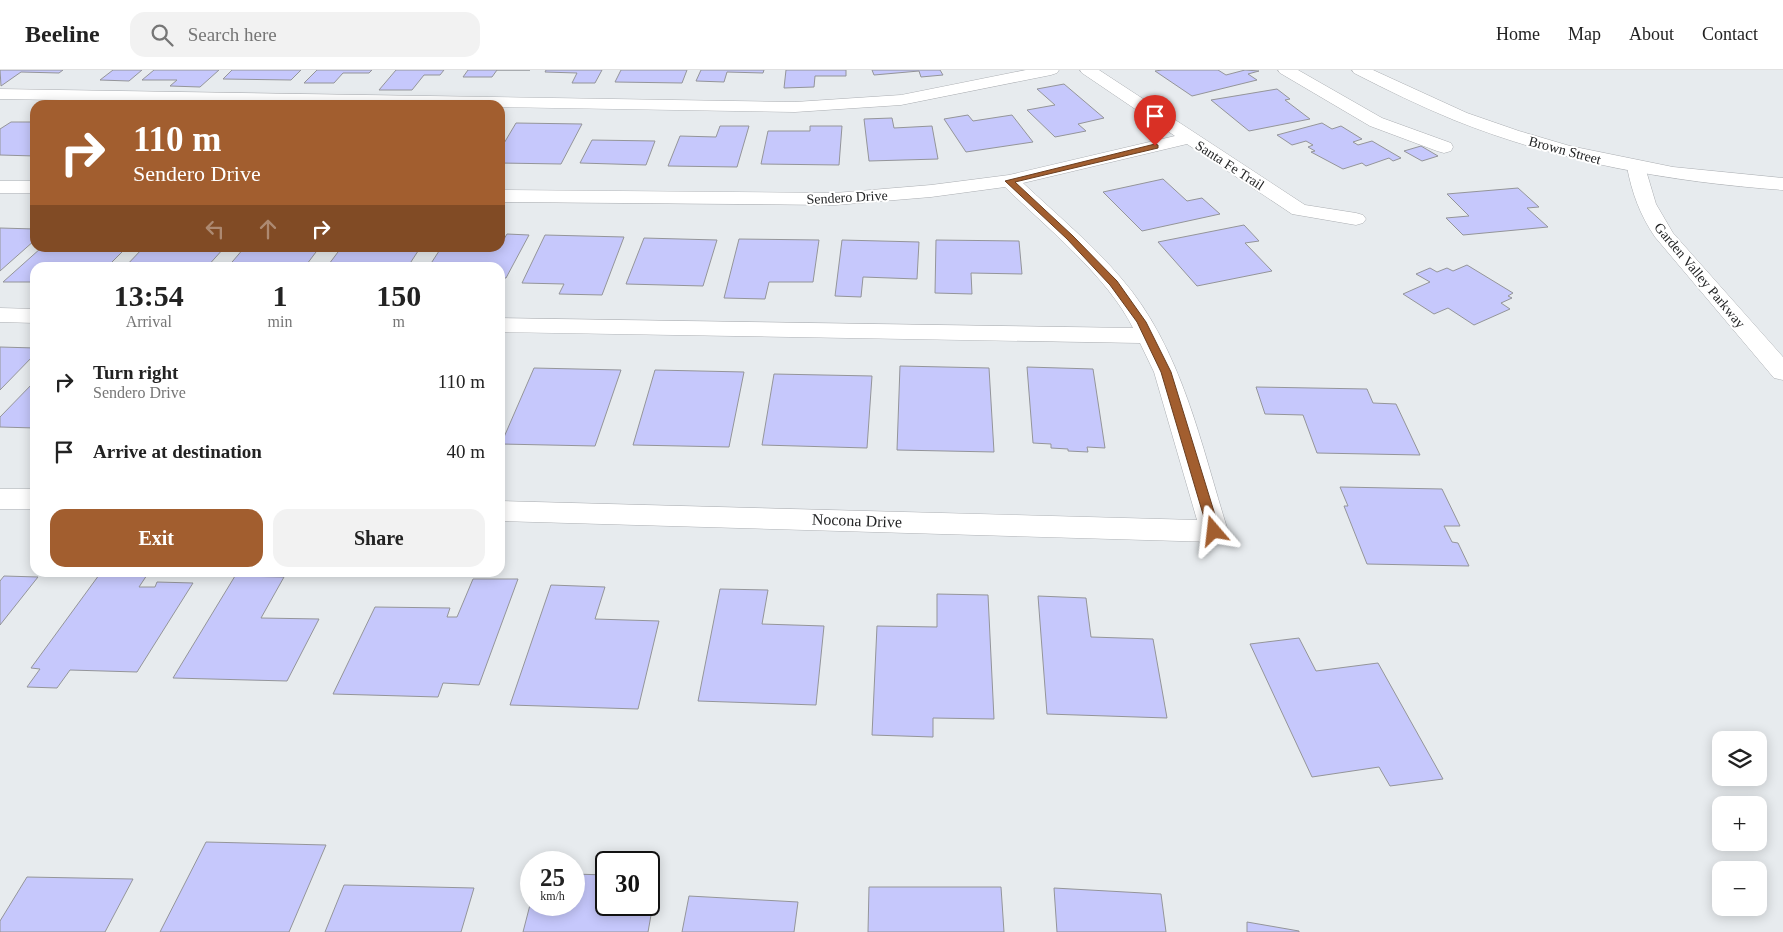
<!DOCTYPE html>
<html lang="en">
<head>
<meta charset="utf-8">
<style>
	body { margin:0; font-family:Georgia,serif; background:#f2f2f2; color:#222; height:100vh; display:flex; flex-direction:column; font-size:19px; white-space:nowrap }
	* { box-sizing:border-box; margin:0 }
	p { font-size:16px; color:#767676 }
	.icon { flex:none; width:28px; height:28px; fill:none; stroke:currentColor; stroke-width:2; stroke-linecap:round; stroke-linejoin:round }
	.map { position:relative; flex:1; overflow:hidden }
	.sheet { position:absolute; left:30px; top:192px; width:475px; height:315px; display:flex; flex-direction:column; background:#fff; border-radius:15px; box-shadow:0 2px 12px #0003 }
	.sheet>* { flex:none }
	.hud { position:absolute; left:30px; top:30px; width:475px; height:152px; border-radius:15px; box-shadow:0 2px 12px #0003; background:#a25e2f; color:#fff; overflow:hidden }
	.tools { position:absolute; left:1712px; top:661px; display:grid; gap:10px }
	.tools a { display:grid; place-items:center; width:55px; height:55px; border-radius:10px; background:#fff; box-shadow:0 2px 12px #0003; font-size:25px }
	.speed { position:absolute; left:520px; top:781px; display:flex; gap:10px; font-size:25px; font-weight:700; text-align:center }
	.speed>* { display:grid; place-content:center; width:65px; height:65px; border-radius:50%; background:#fff; box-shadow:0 2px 12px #0003; line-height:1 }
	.speed small { font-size:12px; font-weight:400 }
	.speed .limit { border:2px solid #111; border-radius:8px; background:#fff; color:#111 }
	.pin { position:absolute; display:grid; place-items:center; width:42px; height:42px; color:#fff; margin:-51px -21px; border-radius:50% 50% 50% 0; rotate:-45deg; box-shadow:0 0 5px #0007 }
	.pin .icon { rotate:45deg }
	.me { position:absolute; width:55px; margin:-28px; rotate:343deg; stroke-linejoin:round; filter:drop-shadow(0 0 4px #0008) }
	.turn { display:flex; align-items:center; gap:18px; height:105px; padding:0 20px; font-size:22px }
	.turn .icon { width:65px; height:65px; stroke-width:2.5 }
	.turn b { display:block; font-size:35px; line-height:42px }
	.lanes { display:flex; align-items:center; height:48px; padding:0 20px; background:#0003; justify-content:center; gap:25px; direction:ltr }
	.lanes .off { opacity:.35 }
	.eta { display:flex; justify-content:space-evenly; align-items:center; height:85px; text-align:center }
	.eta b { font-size:30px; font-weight:700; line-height:35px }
	.cta { display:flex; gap:10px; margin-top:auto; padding:10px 20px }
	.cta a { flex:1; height:58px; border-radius:15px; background:#a25e2f; color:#fff; font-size:20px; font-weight:700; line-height:58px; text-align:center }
	.cta a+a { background:#f2f2f2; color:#222 }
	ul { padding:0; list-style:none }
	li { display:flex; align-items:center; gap:15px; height:70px; padding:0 20px }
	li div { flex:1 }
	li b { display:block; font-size:19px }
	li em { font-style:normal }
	header { display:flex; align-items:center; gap:30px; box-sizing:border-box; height:70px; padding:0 25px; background:#fff; border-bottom:1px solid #e0e0e0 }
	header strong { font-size:24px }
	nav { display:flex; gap:28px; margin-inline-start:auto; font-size:18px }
	.search { width:350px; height:45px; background:#f2f2f2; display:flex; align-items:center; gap:12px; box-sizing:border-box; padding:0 18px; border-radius:15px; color:#767676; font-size:19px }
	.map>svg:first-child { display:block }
	.building { fill:#c6c8fc; stroke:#949599 }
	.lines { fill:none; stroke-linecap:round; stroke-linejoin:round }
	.minor-casing { stroke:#abaeb2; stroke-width:1 }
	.major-casing { stroke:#abaeb2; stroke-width:1 }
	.minor { fill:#fff; fill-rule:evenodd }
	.major { fill:#fff; fill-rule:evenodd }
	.route { fill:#a25e2f; stroke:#693d1f }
	.labels { text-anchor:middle; stroke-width:4; stroke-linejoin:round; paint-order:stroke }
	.far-street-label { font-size:14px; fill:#242526; stroke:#fff }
	.street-label { font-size:16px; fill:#242526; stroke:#fff }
</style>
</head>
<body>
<header>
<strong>Beeline</strong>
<div class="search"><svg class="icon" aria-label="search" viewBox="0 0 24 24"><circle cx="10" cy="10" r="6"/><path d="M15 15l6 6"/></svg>Search here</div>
<nav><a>Home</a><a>Map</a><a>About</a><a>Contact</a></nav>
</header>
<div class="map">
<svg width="1783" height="862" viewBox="0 0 1783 862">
	<rect width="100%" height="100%" fill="#e7ebee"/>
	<!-- building -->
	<path class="building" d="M 0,0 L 63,0 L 59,3 L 21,2 L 1,16 Z
		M 113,0 L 142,0 L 129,11 L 100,10 Z
		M 154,0 L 219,0 L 200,17 L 170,16 L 177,10 L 142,10 Z
		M 232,0 L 301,0 L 291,10 L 223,9 Z
		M 317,0 L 372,0 L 369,3 L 343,3 L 334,13 L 304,13 Z
		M 396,0 L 444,0 L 440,5 L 424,5 L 412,20 L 379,20 Z
		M 468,0 L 530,0 L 497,0 L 492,7 L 463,7 Z
		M 546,0 L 602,0 L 595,13 L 572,13 L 577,3 L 545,2 Z
		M 621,0 L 687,0 L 682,13 L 615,12 Z
		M 701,0 L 764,0 L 763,3 L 727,2 L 724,12 L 696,11 Z
		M 786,0 L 846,0 L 846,6 L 815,6 L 814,17 L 784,18 Z
		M 872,0 L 940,0 L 943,5 L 921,7 L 919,1 L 874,5 Z
		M 1162,0 L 1218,0 L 1226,5 L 1245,0 L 1259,1 L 1248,4 L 1257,10 L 1192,26 L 1155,1 Z
		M 1064,14 L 1104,48 L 1078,54 L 1086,61 L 1055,67 L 1027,40 L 1055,35 L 1037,19 Z
		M 1277,19 L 1290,29 L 1285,30 L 1310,49 L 1249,61 L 1211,30 Z
		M 968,45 L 973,51 L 1012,45 L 1033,72 L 966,82 L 944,49 Z
		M 892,48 L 894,58 L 932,56 L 938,89 L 869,91 L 864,49 Z
		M 11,52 L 35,52 L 35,86 L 0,85 L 0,59 Z
		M 516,53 L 582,54 L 561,94 L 500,93 L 500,80 Z
		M 1322,53 L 1332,59 L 1341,56 L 1362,69 L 1353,72 L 1358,75 L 1372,71 L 1401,88 L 1393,91 L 1389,88 L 1366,96 L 1362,93 L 1343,99 L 1311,82 L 1315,81 L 1308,77 L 1313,75 L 1306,71 L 1292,75 L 1277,65 Z
		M 720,56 L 749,56 L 737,97 L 668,96 L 680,66 L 716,67 Z
		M 810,56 L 842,56 L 839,95 L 761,94 L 768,61 L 810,61 Z
		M 592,70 L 655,71 L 646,95 L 580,93 Z
		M 1421,76 L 1438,86 L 1422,91 L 1404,81 Z
		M 1163,109 L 1187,131 L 1202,128 L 1220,144 L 1142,161 L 1103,122 Z
		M 1518,118 L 1539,137 L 1527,138 L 1548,157 L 1463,165 L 1446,148 L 1469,146 L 1447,124 Z
		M 1244,155 L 1259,171 L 1245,173 L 1272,201 L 1197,216 L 1158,172 Z
		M 0,158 L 35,159 L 35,170 L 0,201 Z
		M 507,164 L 529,165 L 506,208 L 500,208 L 500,198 L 428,198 L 441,178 L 500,178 L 500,169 L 504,169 Z
		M 545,165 L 624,167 L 602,225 L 559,224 L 564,214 L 522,213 Z
		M 644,168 L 717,170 L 703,216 L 626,214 Z
		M 739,169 L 819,170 L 813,212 L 769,212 L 765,229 L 724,228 Z
		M 842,170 L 919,172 L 917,209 L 863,207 L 861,227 L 835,226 Z
		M 936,170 L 1019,171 L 1022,204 L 971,203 L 972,224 L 935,223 Z
		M 41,178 L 126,178 L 106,198 L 35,198 L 35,212 L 3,212 Z
		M 143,178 L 224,178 L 206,198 L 124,198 Z
		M 244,178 L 319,178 L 304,198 L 227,198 Z
		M 341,178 L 420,178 L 407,198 L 326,198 Z
		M 1467,195 L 1513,223 L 1508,226 L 1512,228 L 1501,233 L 1510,239 L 1474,255 L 1448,238 L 1434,244 L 1403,224 L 1430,212 L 1416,204 L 1430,198 L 1437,202 L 1447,198 L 1453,201 Z
		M 0,277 L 35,278 L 35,284 L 0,320 Z
		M 900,296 L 989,298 L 994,382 L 897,380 Z
		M 1027,297 L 1093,299 L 1105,378 L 1087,377 L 1088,382 L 1068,381 L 1068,379 L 1051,378 L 1051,374 L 1033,373 Z
		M 534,298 L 621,300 L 595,376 L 501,374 Z
		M 655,300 L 744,302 L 729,377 L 633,375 Z
		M 774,304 L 872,306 L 867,378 L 762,375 Z
		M 35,311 L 35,358 L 0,357 L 0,347 Z
		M 1256,317 L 1367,319 L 1373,333 L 1396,334 L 1420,385 L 1317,383 L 1303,345 L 1265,344 Z
		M 1340,417 L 1442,419 L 1460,456 L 1444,456 L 1452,472 L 1458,473 L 1469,496 L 1367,494 L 1344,436 L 1348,436 Z
		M 120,502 L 149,502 L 139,517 L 155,517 L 157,512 L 193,513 L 137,602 L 70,600 L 57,618 L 27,617 L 40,599 L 31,598 L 99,505 L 118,506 Z
		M 4,506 L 38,507 L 0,555 L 0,511 Z
		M 235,506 L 284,507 L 261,548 L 319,549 L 287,611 L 173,608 Z
		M 473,509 L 518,509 L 479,615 L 443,613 L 438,627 L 333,624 L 375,537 L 450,538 L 447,547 L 457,547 Z
		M 551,515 L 605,517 L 595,549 L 659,551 L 638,639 L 510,635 Z
		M 720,519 L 768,520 L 762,554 L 824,556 L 816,635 L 698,631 Z
		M 937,524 L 988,525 L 994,649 L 933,648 L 933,667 L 872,665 L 877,556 L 937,557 Z
		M 1038,526 L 1086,528 L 1091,567 L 1153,569 L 1167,648 L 1047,644 Z
		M 1299,568 L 1316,601 L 1378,593 L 1443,709 L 1390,716 L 1379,697 L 1312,707 L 1250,574 Z
		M 206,772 L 326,775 L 289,862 L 160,862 Z
		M 574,804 L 606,805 L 606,835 L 649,835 L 649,806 L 658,806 L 648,862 L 523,862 L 531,831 L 531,835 L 574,835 Z
		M 27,807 L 133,809 L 105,862 L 0,862 L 0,851 Z
		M 344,815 L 474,818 L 461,862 L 325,862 Z
		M 869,817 L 1001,817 L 1004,862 L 868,862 Z
		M 1054,818 L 1161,824 L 1166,862 L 1057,862 Z
		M 689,826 L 798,832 L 794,862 L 682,862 Z
		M 1247,852 L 1299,861 L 1299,862 L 1247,862 Z"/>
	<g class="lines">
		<defs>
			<path id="minor" d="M 1026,0 L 1059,0 L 1057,3 L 1051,5 L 901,35 L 795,42 L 500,37 L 500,35 L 357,35 L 0,29 L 0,19 L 795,32 L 901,25 Z
				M 1080,0 L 1099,0 L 1305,135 L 1356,143 L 1363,145 L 1366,149 L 1363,153 L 1356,155 L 1292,144 L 1187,74 L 1023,113 C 1056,144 1092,174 1121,208 C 1182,278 1201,375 1228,461 L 1224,469 L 1214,472 L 500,451 L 500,431 L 1197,450 L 1154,302 L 1140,273 L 500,262 L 500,248 L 1133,258 C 1107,206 1047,158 1005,117 L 931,127 L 835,135 L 500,132 L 500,120 L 835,123 L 931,115 L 1009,105 L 1175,66 L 1082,3 Z
				M 1278,0 L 1298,0 L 1382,48 L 1451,73 L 1453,77 L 1451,81 L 1444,83 L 1437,81 L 1370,56 L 1280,3 Z
				M 1636,91 L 1643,93 L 1645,97 L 1656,134 L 1673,163 L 1783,287 L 1783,310 L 1774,308 L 1655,167 C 1640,145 1632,123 1627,97 L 1629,93 Z
				M 0,111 L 35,111 L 35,123 L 0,123 Z
				M 0,238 L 35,239 L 35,253 L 0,252 Z
				M 0,419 L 35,419 L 35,439 L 0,439 Z"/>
			<path id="major" d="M 1352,0 L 1373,0 L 1467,43 L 1519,61 L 1570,76 L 1673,97 L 1783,108 L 1783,120 C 1670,112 1559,92 1454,50 C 1420,36 1387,20 1354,3 Z"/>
		</defs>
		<!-- minor casing -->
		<use href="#minor" class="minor-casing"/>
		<!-- major casing -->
		<use href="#major" class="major-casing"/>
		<!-- minor -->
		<use href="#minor" class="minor"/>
		<!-- major -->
		<use href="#major" class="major"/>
	</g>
	<!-- route -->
	<path class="route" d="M 1155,74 L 1158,75 L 1158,78 L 1015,112 L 1073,166 L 1117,211 L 1146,252 L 1171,302 L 1220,461 L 1214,465 L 1208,461 L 1161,302 L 1137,252 L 1110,215 L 1067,169 L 1005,111 Z"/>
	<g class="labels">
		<!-- far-street labels -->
		<g class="far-street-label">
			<text transform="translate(1565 80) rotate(15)" y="5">Brown Street</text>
			<text transform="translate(1230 95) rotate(33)" y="5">Santa Fe Trail</text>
			<text transform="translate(847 127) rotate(-3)" y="5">Sendero Drive</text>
			<text transform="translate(1700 205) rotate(50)" y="5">Garden Valley Parkway</text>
		</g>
		<!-- street labels -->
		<g class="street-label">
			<text transform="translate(857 450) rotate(2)" y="6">Nocona Drive</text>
		</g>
	</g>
</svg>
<div class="tools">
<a><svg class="icon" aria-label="layers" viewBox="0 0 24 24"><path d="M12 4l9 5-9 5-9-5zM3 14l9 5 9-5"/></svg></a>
<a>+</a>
<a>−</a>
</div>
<div class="speed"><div>25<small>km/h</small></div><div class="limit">30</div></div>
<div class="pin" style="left:1155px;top:76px;background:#d93025"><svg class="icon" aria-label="arrive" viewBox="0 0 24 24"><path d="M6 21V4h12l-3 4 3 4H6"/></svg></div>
<svg class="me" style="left:1214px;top:461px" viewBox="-20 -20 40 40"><path d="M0-17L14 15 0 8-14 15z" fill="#a25e2f" stroke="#fff" stroke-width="4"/></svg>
<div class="hud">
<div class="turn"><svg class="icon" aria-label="right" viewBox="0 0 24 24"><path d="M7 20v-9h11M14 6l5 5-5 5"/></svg><div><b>110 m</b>Sendero Drive</div></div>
<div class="lanes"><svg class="icon off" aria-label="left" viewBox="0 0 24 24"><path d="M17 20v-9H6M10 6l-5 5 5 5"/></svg><svg class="icon off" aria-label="ahead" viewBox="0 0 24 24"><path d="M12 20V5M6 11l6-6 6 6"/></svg><svg class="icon" aria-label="right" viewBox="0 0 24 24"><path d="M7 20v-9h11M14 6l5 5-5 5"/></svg></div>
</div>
<section class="sheet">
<div class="eta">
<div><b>13:54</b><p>Arrival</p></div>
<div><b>1</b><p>min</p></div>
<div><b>150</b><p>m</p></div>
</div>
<ul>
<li><svg class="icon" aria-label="right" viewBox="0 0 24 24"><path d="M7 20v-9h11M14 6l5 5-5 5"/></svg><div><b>Turn right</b><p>Sendero Drive</p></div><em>110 m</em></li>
<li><svg class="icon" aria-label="arrive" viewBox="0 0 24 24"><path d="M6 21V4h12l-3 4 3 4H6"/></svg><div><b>Arrive at destination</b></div><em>40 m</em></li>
</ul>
<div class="cta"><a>Exit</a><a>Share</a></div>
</section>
</div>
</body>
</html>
